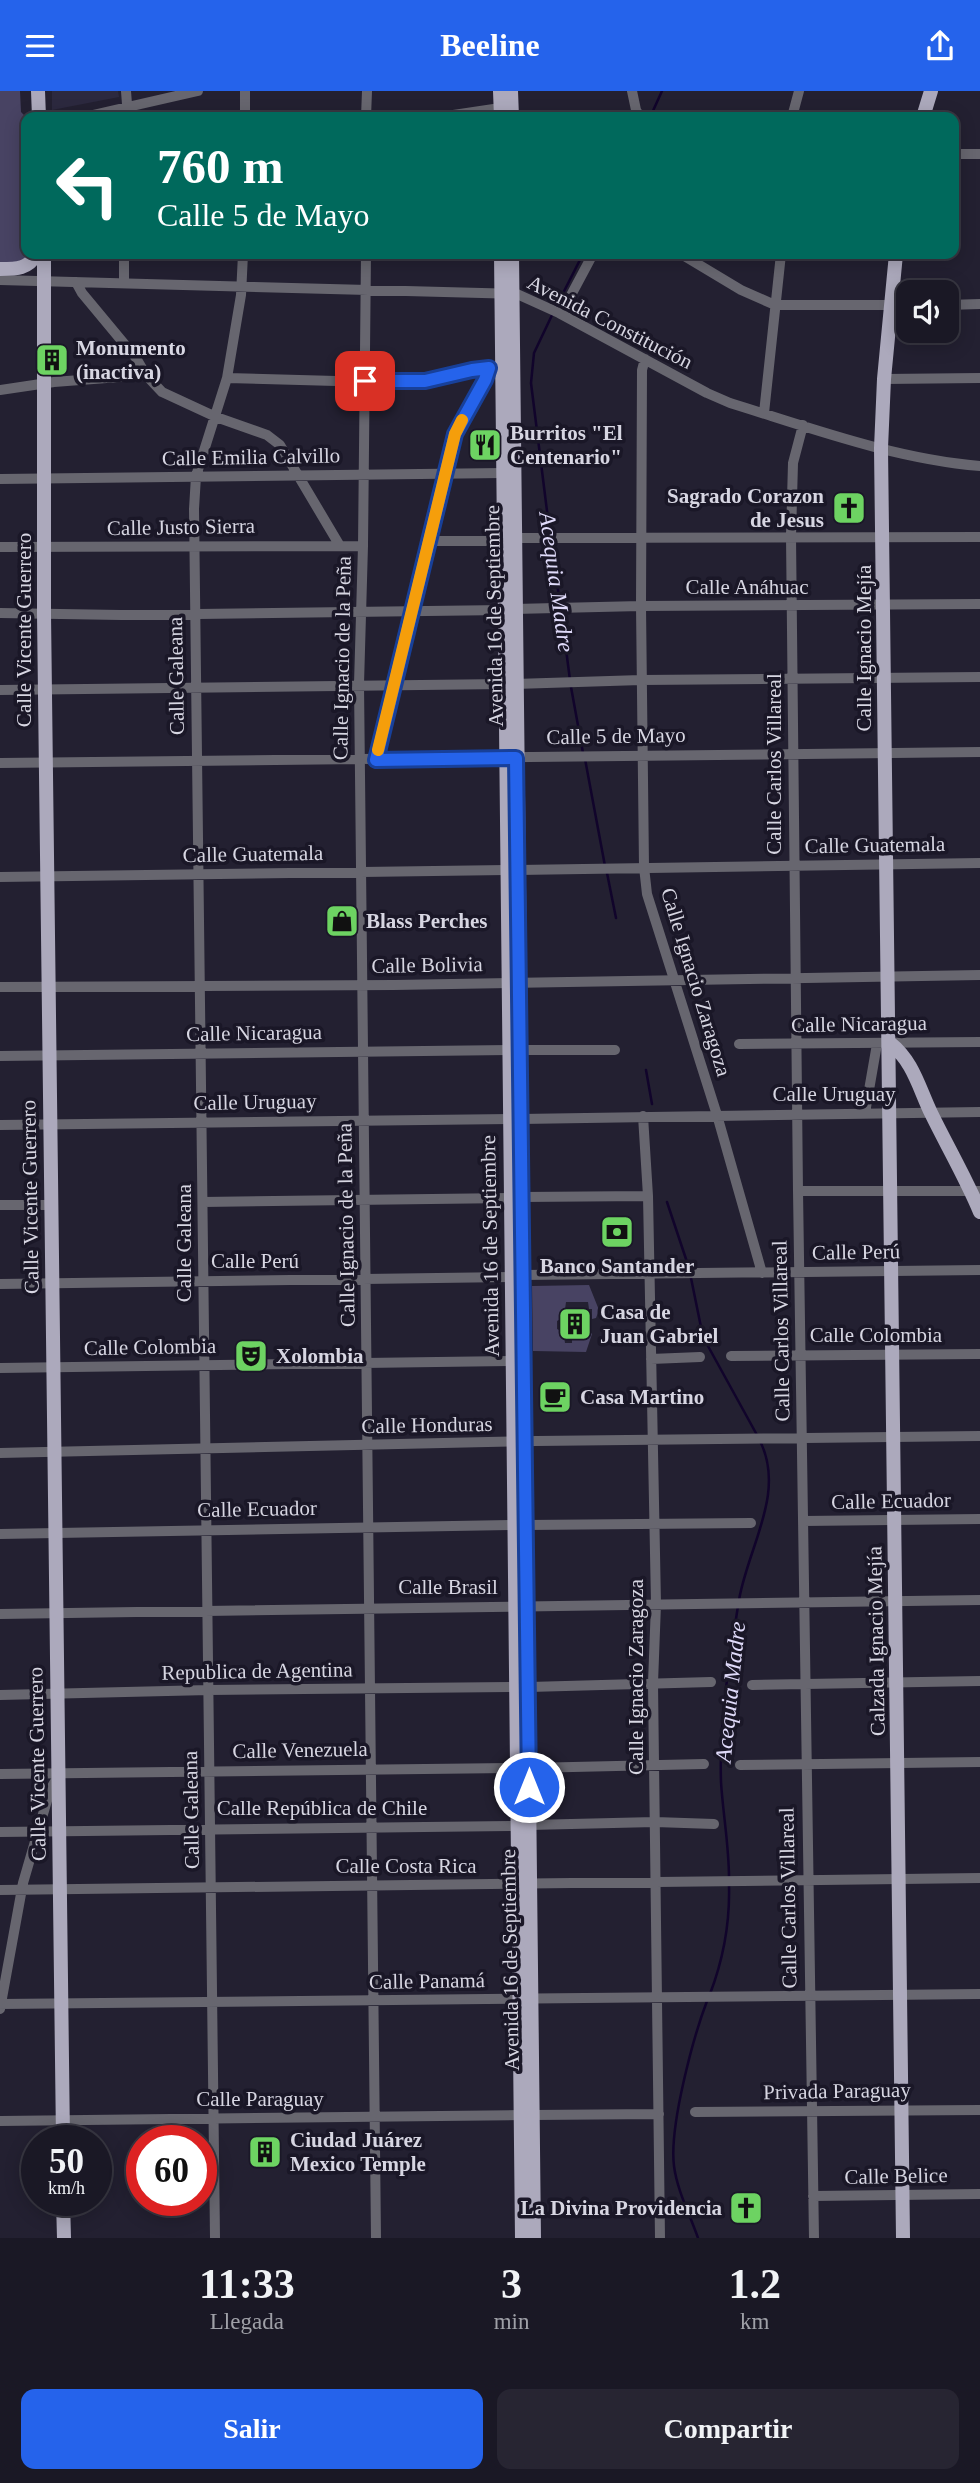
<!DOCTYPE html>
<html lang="es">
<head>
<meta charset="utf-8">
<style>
	body { margin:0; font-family:Georgia,serif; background:#272532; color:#f1f3f6; height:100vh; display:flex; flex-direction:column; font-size:26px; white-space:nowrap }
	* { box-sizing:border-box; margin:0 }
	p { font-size:23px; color:#9fa0a7 }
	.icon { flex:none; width:38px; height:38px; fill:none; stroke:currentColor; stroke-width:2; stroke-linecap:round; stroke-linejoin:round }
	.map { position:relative; height:2147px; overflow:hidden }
	.sheet { display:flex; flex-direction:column; background:#1a1825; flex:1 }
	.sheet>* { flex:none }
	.guide { position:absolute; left:21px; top:21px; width:938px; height:147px; border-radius:14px; box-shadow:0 4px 18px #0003,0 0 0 2px #383742; background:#00695c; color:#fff; overflow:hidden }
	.controls { position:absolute; left:896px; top:189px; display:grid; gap:14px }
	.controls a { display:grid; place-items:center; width:63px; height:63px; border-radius:14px; background:#1a1825; box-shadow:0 4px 18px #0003,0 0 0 2px #383742; font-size:35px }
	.speed { position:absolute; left:21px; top:2034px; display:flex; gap:14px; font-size:35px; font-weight:700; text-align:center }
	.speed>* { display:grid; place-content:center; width:91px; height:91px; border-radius:50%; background:#1a1825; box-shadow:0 4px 18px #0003,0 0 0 2px #383742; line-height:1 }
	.speed small { font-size:18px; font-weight:400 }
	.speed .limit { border:10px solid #d22; background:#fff; color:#111 }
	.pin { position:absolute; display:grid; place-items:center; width:60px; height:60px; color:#fff; margin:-30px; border-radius:14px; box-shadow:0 4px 10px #0006 }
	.me { position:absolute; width:77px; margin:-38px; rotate:0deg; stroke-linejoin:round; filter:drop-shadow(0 0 5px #0008) }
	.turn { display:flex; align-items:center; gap:24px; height:147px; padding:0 21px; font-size:32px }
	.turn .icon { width:91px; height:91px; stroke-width:2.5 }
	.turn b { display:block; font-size:49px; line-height:60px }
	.eta { display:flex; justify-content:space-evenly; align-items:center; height:119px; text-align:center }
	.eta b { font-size:42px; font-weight:700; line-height:49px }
	.cta { display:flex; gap:14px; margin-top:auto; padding:14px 21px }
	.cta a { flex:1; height:80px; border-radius:14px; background:#2563eb; color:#fff; font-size:28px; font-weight:700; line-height:80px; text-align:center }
	.cta a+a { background:#272532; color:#f1f3f6 }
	header { display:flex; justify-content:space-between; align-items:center; height:91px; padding:0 21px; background:#2563eb; color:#fff; font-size:32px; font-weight:700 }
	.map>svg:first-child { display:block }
	.built { fill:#2c293f }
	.green { fill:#484363 }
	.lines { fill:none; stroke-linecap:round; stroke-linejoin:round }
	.stream { stroke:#11042b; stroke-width:2.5 }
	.minor { stroke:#67666f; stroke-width:10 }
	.major { stroke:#aca9bc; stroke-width:14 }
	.route-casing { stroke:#184099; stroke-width:18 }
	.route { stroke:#2563eb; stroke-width:12 }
	.slow { stroke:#f59e0b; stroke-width:12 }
	.labels { text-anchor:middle; stroke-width:7; stroke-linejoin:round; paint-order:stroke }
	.street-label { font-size:21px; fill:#d7d6e2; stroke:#1a1727 }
	.poi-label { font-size:21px; font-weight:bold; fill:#d7d6e2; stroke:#1a1727; text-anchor:start }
	.water-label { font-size:23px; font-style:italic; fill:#e0dbfa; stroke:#1a1727 }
</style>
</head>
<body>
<header><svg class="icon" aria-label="menu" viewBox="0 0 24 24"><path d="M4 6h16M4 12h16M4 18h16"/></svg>Beeline<svg class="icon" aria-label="share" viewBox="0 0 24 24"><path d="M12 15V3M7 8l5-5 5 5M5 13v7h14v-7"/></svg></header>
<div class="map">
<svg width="980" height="2147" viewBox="0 0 980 2147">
	<rect width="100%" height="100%" fill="#232031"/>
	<!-- built -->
	<path class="built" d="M 52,0 L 118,0 L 119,6 L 52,19 Z"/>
	<!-- green -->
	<path class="green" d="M 0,0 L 20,0 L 21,21 L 26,26 L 26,163 L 30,163 L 24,171 L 0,174 Z
		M 589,1194 L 599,1219 L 596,1227 L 592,1228 L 592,1218 L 589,1218 L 588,1211 L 566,1211 L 564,1226 L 557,1230 L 557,1238 L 559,1239 L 560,1245 L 564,1245 L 565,1252 L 572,1252 L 572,1244 L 588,1244 L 588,1238 L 592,1243 L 586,1261 L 533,1260 L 532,1195 Z"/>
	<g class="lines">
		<!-- stream -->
		<path class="stream" d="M 652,22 L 662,0
			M 556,216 L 583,163
			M 550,444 L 531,292 L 534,262 L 553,222
			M 551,450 L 560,513
			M 561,520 L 570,589
			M 571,596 L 583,662
			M 585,668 L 605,775
			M 607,782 L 616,827
			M 646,979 L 652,1013
			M 667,1111 L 689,1177
			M 691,1187 L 703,1246 L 757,1344
			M 739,1509 C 748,1456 786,1402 760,1350
			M 729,1787 C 729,1755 723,1723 721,1691 C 719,1631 729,1573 738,1515
			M 710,1903 C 723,1869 730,1831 729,1794
			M 698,2147 C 690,2124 677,2099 674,2075 C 669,2036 693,1947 707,1910"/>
		<!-- minor -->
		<path class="minor" d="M 126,0 L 128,26
			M 632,0 L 636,19 L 640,26
			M 84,26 L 198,0
			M 245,26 L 245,0
			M 366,26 L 367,0
			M 440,26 L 507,16
			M 792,26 L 799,0
			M 954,63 L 980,63
			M 366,163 L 363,455 L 359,593 L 376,2147
			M 681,163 L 741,199 L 775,214 L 908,214
			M 0,189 L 517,203 L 559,222 L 707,302 L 730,312 C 811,337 895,368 980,375
			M 76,191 L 82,202 L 136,267 L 146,284 L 162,301 L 216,326 L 267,344 L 280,354 L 340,455
			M 124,192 L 124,163
			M 947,214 L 980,213
			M 561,223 L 593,163
			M 645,268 L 642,279 L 641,515 L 644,776 L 647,803 L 717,1024 L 762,1182
			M 227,287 L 409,292 L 489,277
			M 884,288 L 980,287
			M 0,299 L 54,291 L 146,284
			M 764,322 L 781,163
			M 803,334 L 793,372 L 791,445 L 798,1100 L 814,2147
			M 0,388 L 503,382
			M 513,447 L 980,446
			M 430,450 L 503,450
			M 0,456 L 363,455
			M 514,518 L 641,515 L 980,513
			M 0,522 L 121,524 L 504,519
			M 515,593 L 641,589 L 980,586
			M 0,599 L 504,593
			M 376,669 L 455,343 L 485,289 L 489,277 L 502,277
			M 0,672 L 980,661
			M 518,779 L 980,772
			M 0,786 L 506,779
			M 0,896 L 394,894 L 980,884
			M 739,953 L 980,951
			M 520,959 L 615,959
			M 0,965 L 509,959
			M 865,1022 L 877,953
			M 643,1025 L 648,1105 L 656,1513 L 653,1592 L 660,2147
			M 521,1028 L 980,1021
			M 0,1034 L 510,1028
			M 798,1100 L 980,1100
			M 522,1106 L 648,1105
			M 203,1111 L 510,1107
			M 0,1114 L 51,1114
			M 523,1184 L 980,1179
			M 0,1193 L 511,1186
			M 731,1265 L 980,1263
			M 651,1268 L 700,1266
			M 0,1277 L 512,1270
			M 0,1362 L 536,1350 L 980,1345
			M 803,1430 L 980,1428
			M 527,1434 L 751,1432
			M 0,1443 L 514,1434
			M 0,1523 L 980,1509
			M 752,1594 L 980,1590
			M 529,1596 L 711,1591
			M 0,1604 L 209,1599 L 515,1596
			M 740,1674 L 980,1671
			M 529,1677 L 704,1673
			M 0,1683 L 516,1677
			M 529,1734 L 655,1731 L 714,1733
			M 0,1741 L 517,1735
			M 0,1799 L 980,1787
			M 0,1913 L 980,1903
			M 0,1918 L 23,1792 L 50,1699 L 57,1687
			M 695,2021 L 980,2019
			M 533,2024 L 659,2023
			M 0,2030 L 521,2024
			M 813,2105 L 980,2103
			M 215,2147 L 194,418 L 196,385 L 227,287 L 241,204 L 243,163"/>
		<!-- major -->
		<path class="major" d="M 38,0 L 39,26
			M 500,0 L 501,26
			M 511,0 L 512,26
			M 923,26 L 931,0
			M 44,163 L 44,523 L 63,2049
			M 501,163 L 522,2147
			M 512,163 L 534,2147
			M 896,163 L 884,288 L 881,357 L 903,2147
			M 0,178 C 17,178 28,178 37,163
			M 890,952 C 913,970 919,997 931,1022 C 947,1055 966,1087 980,1121
			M 63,2109 L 64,2147"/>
	</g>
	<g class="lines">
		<defs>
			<path id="route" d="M 365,290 L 425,290 L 472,279 L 489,277 L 485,289 L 455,343 L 376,669 L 516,667 L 529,1696"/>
		</defs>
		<!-- route casing -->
		<use href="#route" class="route-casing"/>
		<!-- route -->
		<use href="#route" class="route"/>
		<!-- slow -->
		<path class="slow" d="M 378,659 L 455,343 L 462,329"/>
	</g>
	<!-- icons -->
	<defs>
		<symbol id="building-square" viewBox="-11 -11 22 22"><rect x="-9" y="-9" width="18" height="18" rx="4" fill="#6dd362" stroke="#1a1727"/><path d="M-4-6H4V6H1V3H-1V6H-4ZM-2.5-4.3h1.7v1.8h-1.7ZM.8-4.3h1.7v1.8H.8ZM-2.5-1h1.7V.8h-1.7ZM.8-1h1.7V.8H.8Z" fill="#111"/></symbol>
		<symbol id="restaurant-square" viewBox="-11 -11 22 22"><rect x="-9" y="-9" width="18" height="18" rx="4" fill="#6dd362" stroke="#1a1727"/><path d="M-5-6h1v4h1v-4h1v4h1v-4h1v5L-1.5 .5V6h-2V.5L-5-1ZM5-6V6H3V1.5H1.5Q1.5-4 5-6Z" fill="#111"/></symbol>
		<symbol id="church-square" viewBox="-11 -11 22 22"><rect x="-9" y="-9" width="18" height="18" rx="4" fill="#6dd362" stroke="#1a1727"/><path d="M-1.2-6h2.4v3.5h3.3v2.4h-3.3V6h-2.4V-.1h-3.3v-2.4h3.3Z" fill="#111"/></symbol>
		<symbol id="shop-square" viewBox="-11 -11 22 22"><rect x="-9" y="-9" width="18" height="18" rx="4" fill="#6dd362" stroke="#1a1727"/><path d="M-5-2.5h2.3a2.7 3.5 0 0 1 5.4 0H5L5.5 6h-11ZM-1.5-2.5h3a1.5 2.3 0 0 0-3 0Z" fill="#111"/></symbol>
		<symbol id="bank-square" viewBox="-11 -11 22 22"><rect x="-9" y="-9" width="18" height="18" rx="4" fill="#6dd362" stroke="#1a1727"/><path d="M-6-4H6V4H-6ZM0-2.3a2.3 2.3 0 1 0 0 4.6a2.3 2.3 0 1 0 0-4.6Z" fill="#111"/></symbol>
		<symbol id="theatre-square" viewBox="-11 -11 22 22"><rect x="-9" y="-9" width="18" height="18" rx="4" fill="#6dd362" stroke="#1a1727"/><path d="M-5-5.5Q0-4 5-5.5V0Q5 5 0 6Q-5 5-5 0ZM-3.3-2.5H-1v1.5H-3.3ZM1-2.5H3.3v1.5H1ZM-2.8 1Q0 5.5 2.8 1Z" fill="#111"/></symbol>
		<symbol id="cafe-square" viewBox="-11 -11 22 22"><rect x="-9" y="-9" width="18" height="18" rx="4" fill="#6dd362" stroke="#1a1727"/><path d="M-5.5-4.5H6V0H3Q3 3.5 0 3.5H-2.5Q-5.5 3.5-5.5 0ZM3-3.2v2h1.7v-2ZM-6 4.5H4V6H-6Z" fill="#111"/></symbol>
	</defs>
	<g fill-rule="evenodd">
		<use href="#building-square" x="33" y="250" width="38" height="38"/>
		<use href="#restaurant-square" x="466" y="335" width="38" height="38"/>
		<use href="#church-square" x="830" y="398" width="38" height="38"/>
		<use href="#shop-square" x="323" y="811" width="38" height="38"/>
		<use href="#bank-square" x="598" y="1122" width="38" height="38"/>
		<use href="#building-square" x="556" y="1214" width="38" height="38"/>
		<use href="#theatre-square" x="232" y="1246" width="38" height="38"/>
		<use href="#cafe-square" x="536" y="1287" width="38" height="38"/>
		<use href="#building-square" x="246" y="2042" width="38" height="38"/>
		<use href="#church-square" x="727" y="2098" width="38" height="38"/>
	</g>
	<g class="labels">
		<!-- street labels -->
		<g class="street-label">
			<text transform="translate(610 231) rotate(27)" y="7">Avenida Constitución</text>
			<text transform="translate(251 366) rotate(-1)" y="7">Calle Emilia Calvillo</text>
			<text transform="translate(181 436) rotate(-1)" y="7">Calle Justo Sierra</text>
			<text x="747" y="503">Calle Anáhuac</text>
			<text transform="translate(494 525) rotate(-91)" y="7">Avenida 16 de Septiembre</text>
			<text transform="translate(24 539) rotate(-90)" y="7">Calle Vicente Guerrero</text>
			<text transform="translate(864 557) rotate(-90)" y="7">Calle Ignacio Mejía</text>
			<text transform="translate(342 567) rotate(-89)" y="7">Calle Ignacio de la Peña</text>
			<text transform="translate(176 585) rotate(-91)" y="7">Calle Galeana</text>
			<text transform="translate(616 645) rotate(-1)" y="7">Calle 5 de Mayo</text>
			<text transform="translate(774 673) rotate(-90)" y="7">Calle Carlos Villareal</text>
			<text transform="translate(875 754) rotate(-1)" y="7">Calle Guatemala</text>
			<text transform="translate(253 763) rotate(-1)" y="7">Calle Guatemala</text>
			<text transform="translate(427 874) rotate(-1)" y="7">Calle Bolivia</text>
			<text transform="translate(696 891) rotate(73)" y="7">Calle Ignacio Zaragoza</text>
			<text transform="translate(859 933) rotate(-1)" y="7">Calle Nicaragua</text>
			<text transform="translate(254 942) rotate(-1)" y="7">Calle Nicaragua</text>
			<text x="834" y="1010">Calle Uruguay</text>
			<text transform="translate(255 1011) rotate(-1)" y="7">Calle Uruguay</text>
			<text transform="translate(30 1106) rotate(-91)" y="7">Calle Vicente Guerrero</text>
			<text transform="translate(346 1134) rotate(-91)" y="7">Calle Ignacio de la Peña</text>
			<text transform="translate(184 1152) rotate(-90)" y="7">Calle Galeana</text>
			<text transform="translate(490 1155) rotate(-91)" y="7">Avenida 16 de Septiembre</text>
			<text transform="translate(856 1161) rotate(-1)" y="7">Calle Perú</text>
			<text x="255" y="1177">Calle Perú</text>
			<text transform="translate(781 1240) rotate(-91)" y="7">Calle Carlos Villareal</text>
			<text x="876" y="1251">Calle Colombia</text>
			<text transform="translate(150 1256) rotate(-1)" y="7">Calle Colombia</text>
			<text transform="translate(427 1334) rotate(-1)" y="7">Calle Honduras</text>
			<text transform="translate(891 1410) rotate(-1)" y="7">Calle Ecuador</text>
			<text transform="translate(257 1418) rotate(-1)" y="7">Calle Ecuador</text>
			<text x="448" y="1503">Calle Brasil</text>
			<text transform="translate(876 1550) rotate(-91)" y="7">Calzada Ignacio Mejía</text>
			<text transform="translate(257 1580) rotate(-1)" y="7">Republica de Agentina</text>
			<text transform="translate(636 1586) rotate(-90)" y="7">Calle Ignacio Zaragoza</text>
			<text transform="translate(300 1659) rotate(-1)" y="7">Calle Venezuela</text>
			<text transform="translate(37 1673) rotate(-91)" y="7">Calle Vicente Guerrero</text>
			<text x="322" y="1724">Calle República de Chile</text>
			<text transform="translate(191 1719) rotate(-91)" y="7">Calle Galeana</text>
			<text x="406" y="1782">Calle Costa Rica</text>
			<text transform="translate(788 1807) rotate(-91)" y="7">Calle Carlos Villareal</text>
			<text transform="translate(510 1869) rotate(-91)" y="7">Avenida 16 de Septiembre</text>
			<text transform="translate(427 1890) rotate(-1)" y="7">Calle Panamá</text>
			<text transform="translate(837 2000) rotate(-1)" y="7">Privada Paraguay</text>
			<text x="260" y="2015">Calle Paraguay</text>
			<text transform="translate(896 2085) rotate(-1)" y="7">Calle Belice</text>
		</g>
		<!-- poi labels -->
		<g class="poi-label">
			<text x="76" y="264">Monumento<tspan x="76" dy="24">(inactiva)</tspan></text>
			<text x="510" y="349">Burritos "El<tspan x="510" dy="24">Centenario"</tspan></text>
			<text x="824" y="412" text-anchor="end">Sagrado Corazon<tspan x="824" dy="24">de Jesus</tspan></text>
			<text x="366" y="837">Blass Perches</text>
			<text x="617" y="1182" text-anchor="middle">Banco Santander</text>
			<text x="600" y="1228">Casa de<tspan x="600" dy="24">Juan Gabriel</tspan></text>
			<text x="276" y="1272">Xolombia</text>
			<text x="580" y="1313">Casa Martino</text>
			<text x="290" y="2056">Ciudad Juárez<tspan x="290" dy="24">Mexico Temple</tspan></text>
			<text x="722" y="2124" text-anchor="end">La Divina Providencia</text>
		</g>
		<!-- water labels -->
		<g class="water-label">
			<text transform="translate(557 491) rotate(82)" y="8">Acequia Madre</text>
			<text transform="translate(730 1601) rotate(-84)" y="8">Acequia Madre</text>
		</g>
	</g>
</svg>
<div class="controls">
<a><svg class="icon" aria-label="sound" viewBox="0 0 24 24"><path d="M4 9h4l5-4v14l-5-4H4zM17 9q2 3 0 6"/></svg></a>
</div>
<div class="speed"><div>50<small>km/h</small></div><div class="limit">60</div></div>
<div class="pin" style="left:365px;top:290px;background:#d93025"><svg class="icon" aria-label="arrive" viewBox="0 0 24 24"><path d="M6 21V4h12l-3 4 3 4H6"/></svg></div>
<svg class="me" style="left:529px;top:1696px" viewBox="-20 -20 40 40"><circle r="17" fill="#2563eb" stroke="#fff" stroke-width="3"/><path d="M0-11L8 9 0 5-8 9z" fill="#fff"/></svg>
<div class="guide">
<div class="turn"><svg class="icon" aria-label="left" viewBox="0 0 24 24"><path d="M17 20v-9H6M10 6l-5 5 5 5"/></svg><div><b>760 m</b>Calle 5 de Mayo</div></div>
</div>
</div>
<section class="sheet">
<div class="eta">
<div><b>11:33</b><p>Llegada</p></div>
<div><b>3</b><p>min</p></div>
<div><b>1.2</b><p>km</p></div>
</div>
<div class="cta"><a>Salir</a><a>Compartir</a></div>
</section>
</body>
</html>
